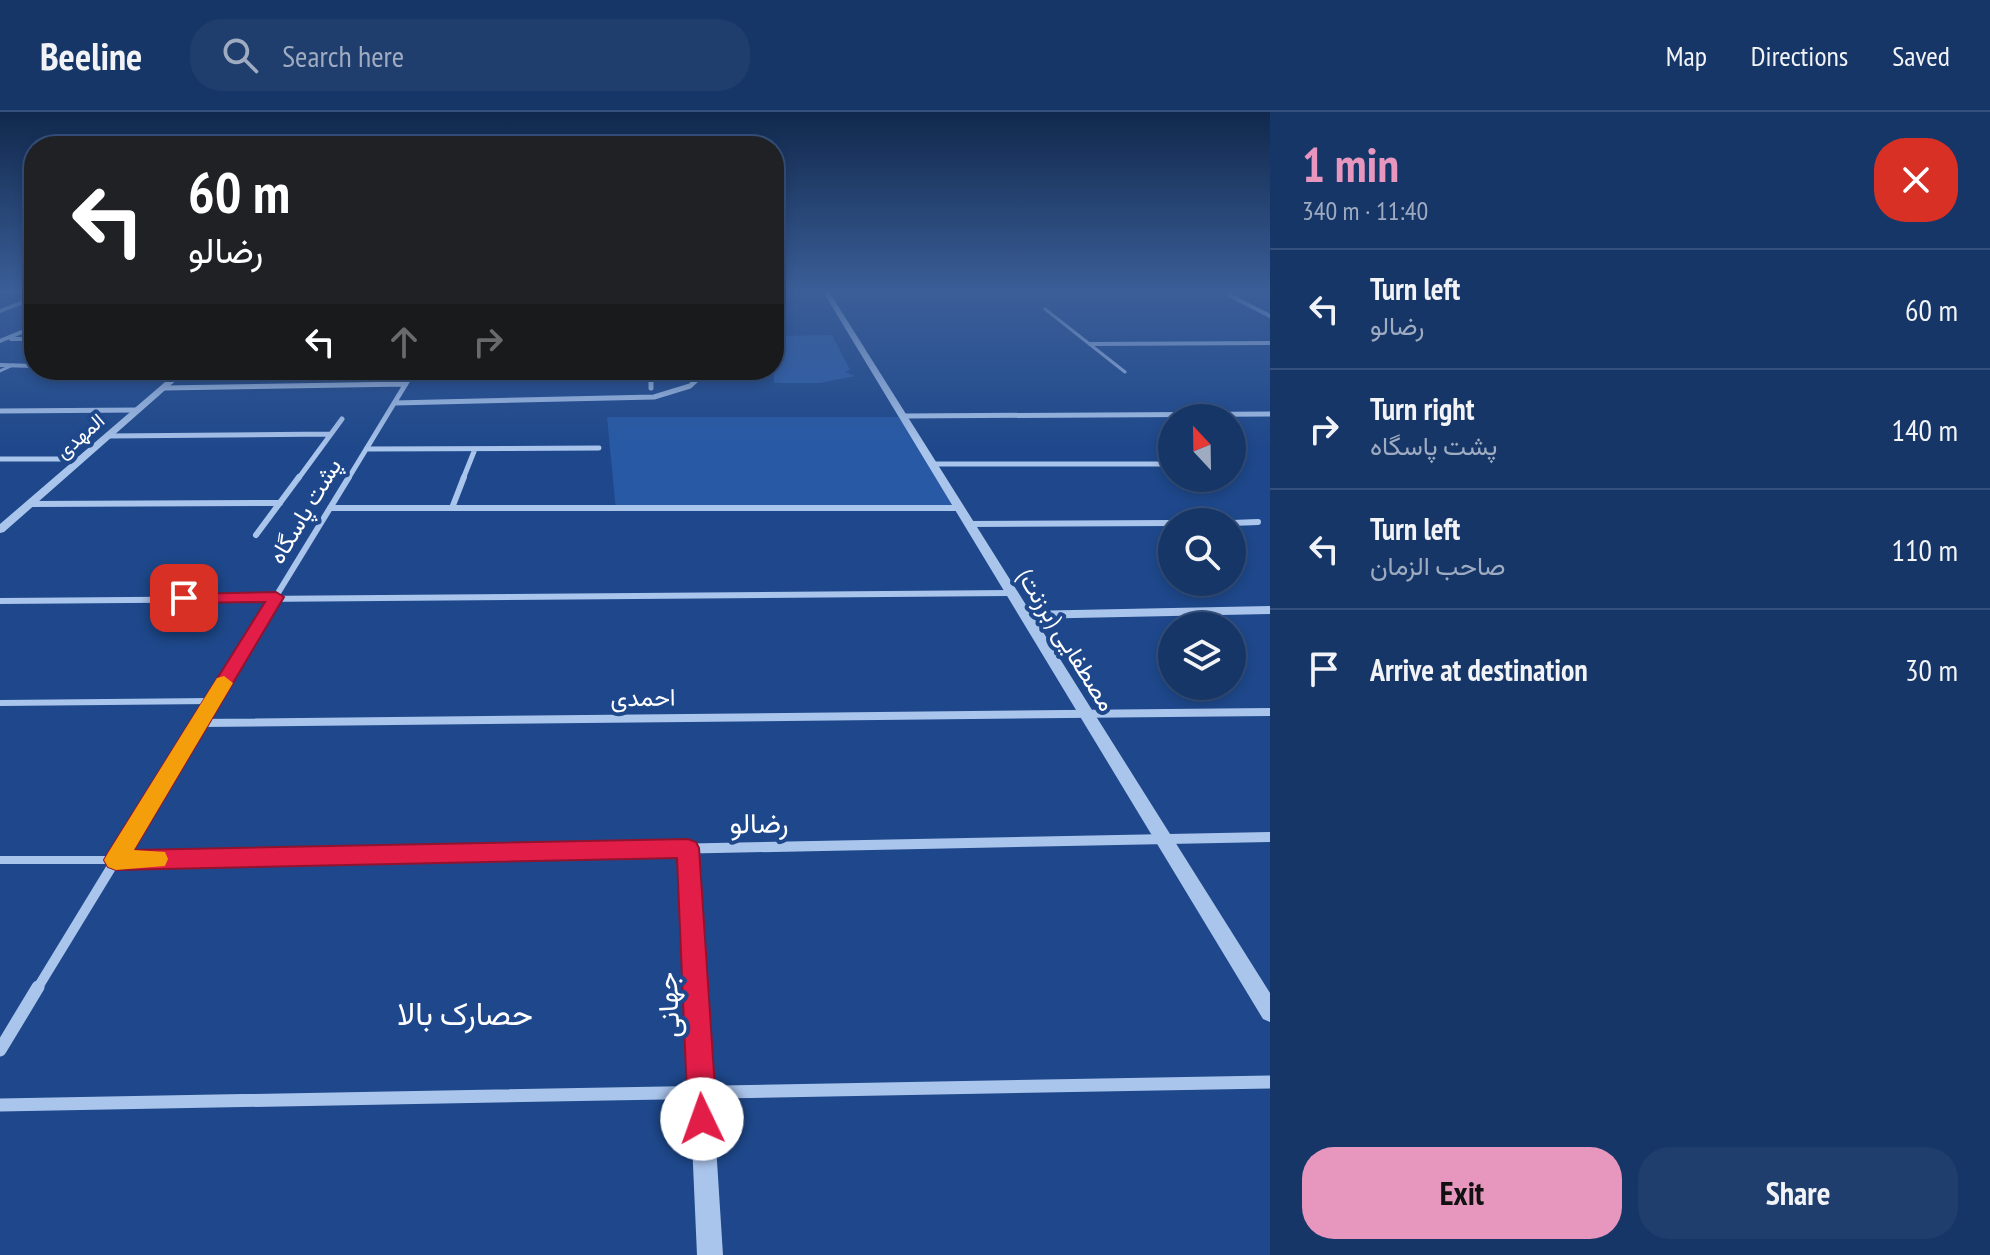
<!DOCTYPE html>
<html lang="en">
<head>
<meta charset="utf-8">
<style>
	body { margin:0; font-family:"PT Sans Narrow",Vazirmatn,sans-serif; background:#1f3e6e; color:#f1f3f6; height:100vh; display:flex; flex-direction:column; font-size:30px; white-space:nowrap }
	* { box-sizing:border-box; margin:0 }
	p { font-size:26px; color:#9eabc0 }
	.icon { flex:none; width:44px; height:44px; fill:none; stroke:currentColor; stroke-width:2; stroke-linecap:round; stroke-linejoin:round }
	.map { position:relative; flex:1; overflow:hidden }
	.panel { display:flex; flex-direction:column; background:#163668; width:720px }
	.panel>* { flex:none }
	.guide { position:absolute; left:24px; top:24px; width:760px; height:244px; border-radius:32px; box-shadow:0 4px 12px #0003,0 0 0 2px #35507c; background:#202124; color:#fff; overflow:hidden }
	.needle { width:52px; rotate:338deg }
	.tools { position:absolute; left:1158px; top:292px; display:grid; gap:16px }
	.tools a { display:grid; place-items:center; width:88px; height:88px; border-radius:50%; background:#163668; box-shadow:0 4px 12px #0003,0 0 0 2px #35507c; font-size:40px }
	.pin { position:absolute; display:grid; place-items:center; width:68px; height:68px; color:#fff; margin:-34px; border-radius:16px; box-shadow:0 4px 12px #0006 }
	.me { position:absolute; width:88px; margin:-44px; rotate:357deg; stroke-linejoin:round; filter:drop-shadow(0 0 6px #0008) }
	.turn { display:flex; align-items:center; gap:28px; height:168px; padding:0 32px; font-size:36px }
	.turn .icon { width:104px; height:104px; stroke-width:2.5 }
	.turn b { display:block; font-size:56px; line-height:68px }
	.lanes { display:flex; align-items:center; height:76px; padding:0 32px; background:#0003; justify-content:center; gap:40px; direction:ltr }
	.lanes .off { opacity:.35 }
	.round { display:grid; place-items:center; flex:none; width:84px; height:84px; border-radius:32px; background:#1f3e6e }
	.summary { display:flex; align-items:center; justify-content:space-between; height:136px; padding:0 32px }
	h1 { font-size:48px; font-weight:600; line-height:60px; color:#e797bd }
	.button { display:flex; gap:16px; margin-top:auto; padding:16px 32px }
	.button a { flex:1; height:92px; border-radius:32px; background:#e797bd; color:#111; font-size:32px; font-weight:600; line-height:92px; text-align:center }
	.button a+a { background:#1f3e6e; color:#f1f3f6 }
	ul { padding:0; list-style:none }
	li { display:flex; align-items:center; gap:24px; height:120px; padding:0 32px; border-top:2px solid #35507c }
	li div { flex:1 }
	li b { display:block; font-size:30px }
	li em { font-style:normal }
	header { display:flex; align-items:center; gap:48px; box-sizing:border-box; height:112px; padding:0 40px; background:#163668; border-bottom:2px solid #35507c }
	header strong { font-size:38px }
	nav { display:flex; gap:44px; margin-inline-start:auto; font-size:28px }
	.search { width:560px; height:72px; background:#1f3e6e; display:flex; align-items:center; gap:20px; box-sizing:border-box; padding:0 28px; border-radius:32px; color:#9eabc0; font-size:30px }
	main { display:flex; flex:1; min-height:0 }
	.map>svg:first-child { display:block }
	.green { fill:#2759a4 }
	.building { fill:#2d5ea9 }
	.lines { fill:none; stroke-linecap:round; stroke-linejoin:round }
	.service-far2 { stroke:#aac5ec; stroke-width:3 }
	.service-far1 { stroke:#aac5ec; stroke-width:6 }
	.service { stroke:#aac5ec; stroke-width:8 }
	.minor-far5 { stroke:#aac5ec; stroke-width:4 }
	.minor-far4 { stroke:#aac5ec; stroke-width:5 }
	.minor-far3 { stroke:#aac5ec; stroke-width:6 }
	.minor-far2 { stroke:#aac5ec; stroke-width:8 }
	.minor-far1 { stroke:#aac5ec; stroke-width:10 }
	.minor { stroke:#aac5ec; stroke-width:13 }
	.tertiary { fill:#aac5ec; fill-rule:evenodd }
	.primary { fill:#eff4ff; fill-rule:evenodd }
	.route { fill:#e11d48; stroke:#92132f; stroke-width:2 }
	.slow { fill:#f59e0b }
	.labels { text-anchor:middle; stroke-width:8; stroke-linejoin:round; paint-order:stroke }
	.far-street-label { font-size:20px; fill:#fff; stroke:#1e488b }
	.street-label { font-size:24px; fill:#fff; stroke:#1e488b }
	.near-street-label { font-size:28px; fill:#fff; stroke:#1e488b }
	.near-neighbourhood-label { font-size:32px; fill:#fff; stroke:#1e488b }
</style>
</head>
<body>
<header>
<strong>Beeline</strong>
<div class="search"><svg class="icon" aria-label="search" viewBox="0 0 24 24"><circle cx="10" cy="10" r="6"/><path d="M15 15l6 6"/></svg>Search here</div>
<nav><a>Map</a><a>Directions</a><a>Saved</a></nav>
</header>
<main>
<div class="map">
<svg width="1270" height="1143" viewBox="0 0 1270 1143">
	<rect width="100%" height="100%" fill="#1e488b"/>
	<!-- green -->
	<path class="green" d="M 607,305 L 899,305 L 952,393 L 616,399 Z"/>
	<!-- building -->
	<path class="building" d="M 832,223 L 850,258 L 845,260 L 855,264 L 820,271 L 774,271 L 774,224 Z"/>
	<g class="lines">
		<!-- service-far2 -->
		<path class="service-far2" d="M 1045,197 L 1125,260
			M 0,259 L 13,253"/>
		<!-- service-far1 -->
		<path class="service-far1" d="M 0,591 L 212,589"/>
		<!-- service -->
		<path class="service" d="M 0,748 L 116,748"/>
		<!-- minor-far5 -->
		<path class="minor-far5" d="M 1229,183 L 1270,204
			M 11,227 L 34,227
			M 0,229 L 34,215
			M 1090,232 L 1270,231
			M 0,253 L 34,254
			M 651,258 L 651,262
			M 411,262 L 414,258
			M 600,262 L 601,258
			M 703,262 L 707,258"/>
		<!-- minor-far4 -->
		<path class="minor-far4" d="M 651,260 L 651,276
			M 600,266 L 601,260
			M 164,276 L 406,272
			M 394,291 L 654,285 L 690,274 L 705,260
			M 0,299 L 138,298
			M 903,304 L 1270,302
			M 108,324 L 331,322
			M 366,337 L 599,336
			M 0,347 L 82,347
			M 932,352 L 1172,352
			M 298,367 L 342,307
			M 348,367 L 413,260
			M 463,367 L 475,337"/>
		<!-- minor-far3 -->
		<path class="minor-far3" d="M 30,392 L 280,391
			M 330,396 L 958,396
			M 452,396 L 464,365
			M 1232,411 L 1258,410
			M 969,412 L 1172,411
			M 256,423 L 299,365
			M 0,489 L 1011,481
			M 267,499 L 349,365
			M 1219,499 L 1270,498"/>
		<!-- minor-far2 -->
		<path class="minor-far2" d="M 1025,503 L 1270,498
			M 200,611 L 1270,600
			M 166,666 L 268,497"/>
		<!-- minor-far1 -->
		<path class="minor-far1" d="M 116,748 L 1270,725
			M 37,877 L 167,664"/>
		<!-- minor -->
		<path class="minor" d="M 0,938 L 38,875
			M 0,993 L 1270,970"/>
		<!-- tertiary -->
		<path class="tertiary" d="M 822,178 L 828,178 L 1270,881 L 1270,910 L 1263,907 Z
			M 34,184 L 34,188 L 0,201 L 0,197 Z
			M 179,258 L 188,258 L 4,420 L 0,421 L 0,412 Z
			M 688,729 L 694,731 L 697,736 L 723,1143 L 697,1143 L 679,736 L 682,731 Z"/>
		<!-- primary -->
		<path class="primary" d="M 0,178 L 34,178 L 34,182 L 0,181 Z"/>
	</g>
	<!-- sky -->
	<linearGradient id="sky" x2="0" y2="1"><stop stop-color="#10284c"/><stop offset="0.53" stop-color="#3b5e98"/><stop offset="1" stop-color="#3b5e98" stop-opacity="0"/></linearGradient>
	<rect width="1270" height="338" fill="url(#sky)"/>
	<!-- route -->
	<path class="route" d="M 276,480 L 284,485 L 134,738 L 688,727 L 696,730 L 699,736 L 717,1007 L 713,1018 L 702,1022 L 692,1018 L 688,1007 L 677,746 L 116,758 L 108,755 L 104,748 L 108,741 L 265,490 L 184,491 L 176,486 L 184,482 Z"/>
	<!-- slow -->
	<path class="slow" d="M 224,564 L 233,571 L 134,738 L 165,740 L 168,747 L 165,754 L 116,758 L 108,755 L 104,748 L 108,741 L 217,566 Z"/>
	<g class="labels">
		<!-- far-street labels -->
		<g class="far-street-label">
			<text transform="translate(80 324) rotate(-41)" y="7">المهدی</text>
		</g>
		<!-- street labels -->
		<g class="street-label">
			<text transform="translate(305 399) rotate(-59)" y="8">پشت پاسگاه</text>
			<text transform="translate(1066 528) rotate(58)" y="8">مصطفایی (برزنت)</text>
			<text transform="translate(643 586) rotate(-1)" y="8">احمدی</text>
		</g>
		<!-- near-street labels -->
		<g class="near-street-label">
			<text transform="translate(759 711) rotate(-1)" y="10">رضالو</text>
			<text transform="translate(668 893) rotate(-93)" y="10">جهانی</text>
		</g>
		<!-- near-neighbourhood labels -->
		<g class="near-neighbourhood-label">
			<text x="465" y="913">حصارک بالا</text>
		</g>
	</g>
</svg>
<div class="tools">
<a><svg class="needle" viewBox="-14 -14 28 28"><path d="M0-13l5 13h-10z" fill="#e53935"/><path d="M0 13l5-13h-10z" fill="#9eabc0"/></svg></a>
<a><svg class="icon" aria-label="search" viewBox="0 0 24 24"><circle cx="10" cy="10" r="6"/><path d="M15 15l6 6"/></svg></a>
<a><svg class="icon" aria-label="layers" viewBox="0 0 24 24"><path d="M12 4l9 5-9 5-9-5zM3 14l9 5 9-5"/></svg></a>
</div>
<div class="pin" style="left:184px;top:486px;background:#d93025"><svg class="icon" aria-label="arrive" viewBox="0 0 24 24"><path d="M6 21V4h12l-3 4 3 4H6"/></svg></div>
<svg class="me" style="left:702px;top:1007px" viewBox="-20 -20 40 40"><circle r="19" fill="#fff"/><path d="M0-13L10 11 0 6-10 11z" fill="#e11d48"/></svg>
<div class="guide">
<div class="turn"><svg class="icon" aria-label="left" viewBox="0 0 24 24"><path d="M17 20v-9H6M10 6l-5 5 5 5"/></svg><div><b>60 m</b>رضالو</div></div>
<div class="lanes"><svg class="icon" aria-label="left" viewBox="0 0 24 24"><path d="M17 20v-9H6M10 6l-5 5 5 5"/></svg><svg class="icon off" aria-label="ahead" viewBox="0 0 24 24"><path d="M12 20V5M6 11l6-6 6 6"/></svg><svg class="icon off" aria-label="right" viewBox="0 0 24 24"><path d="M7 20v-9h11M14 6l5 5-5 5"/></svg></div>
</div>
</div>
<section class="panel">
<div class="summary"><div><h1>1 min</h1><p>340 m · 11:40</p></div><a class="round" style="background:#d93025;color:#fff"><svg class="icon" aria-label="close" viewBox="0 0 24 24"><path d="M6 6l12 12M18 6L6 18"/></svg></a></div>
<ul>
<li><svg class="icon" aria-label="left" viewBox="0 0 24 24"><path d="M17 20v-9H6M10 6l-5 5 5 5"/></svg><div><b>Turn left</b><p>رضالو</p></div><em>60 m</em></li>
<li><svg class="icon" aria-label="right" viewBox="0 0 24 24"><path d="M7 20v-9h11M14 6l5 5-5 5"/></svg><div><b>Turn right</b><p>پشت پاسگاه</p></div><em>140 m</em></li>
<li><svg class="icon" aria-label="left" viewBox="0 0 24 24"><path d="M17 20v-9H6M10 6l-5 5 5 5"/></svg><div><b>Turn left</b><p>صاحب الزمان</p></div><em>110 m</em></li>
<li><svg class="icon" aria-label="arrive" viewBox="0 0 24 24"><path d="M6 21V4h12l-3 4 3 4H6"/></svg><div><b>Arrive at destination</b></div><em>30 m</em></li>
</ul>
<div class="button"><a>Exit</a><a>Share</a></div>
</section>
</main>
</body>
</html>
